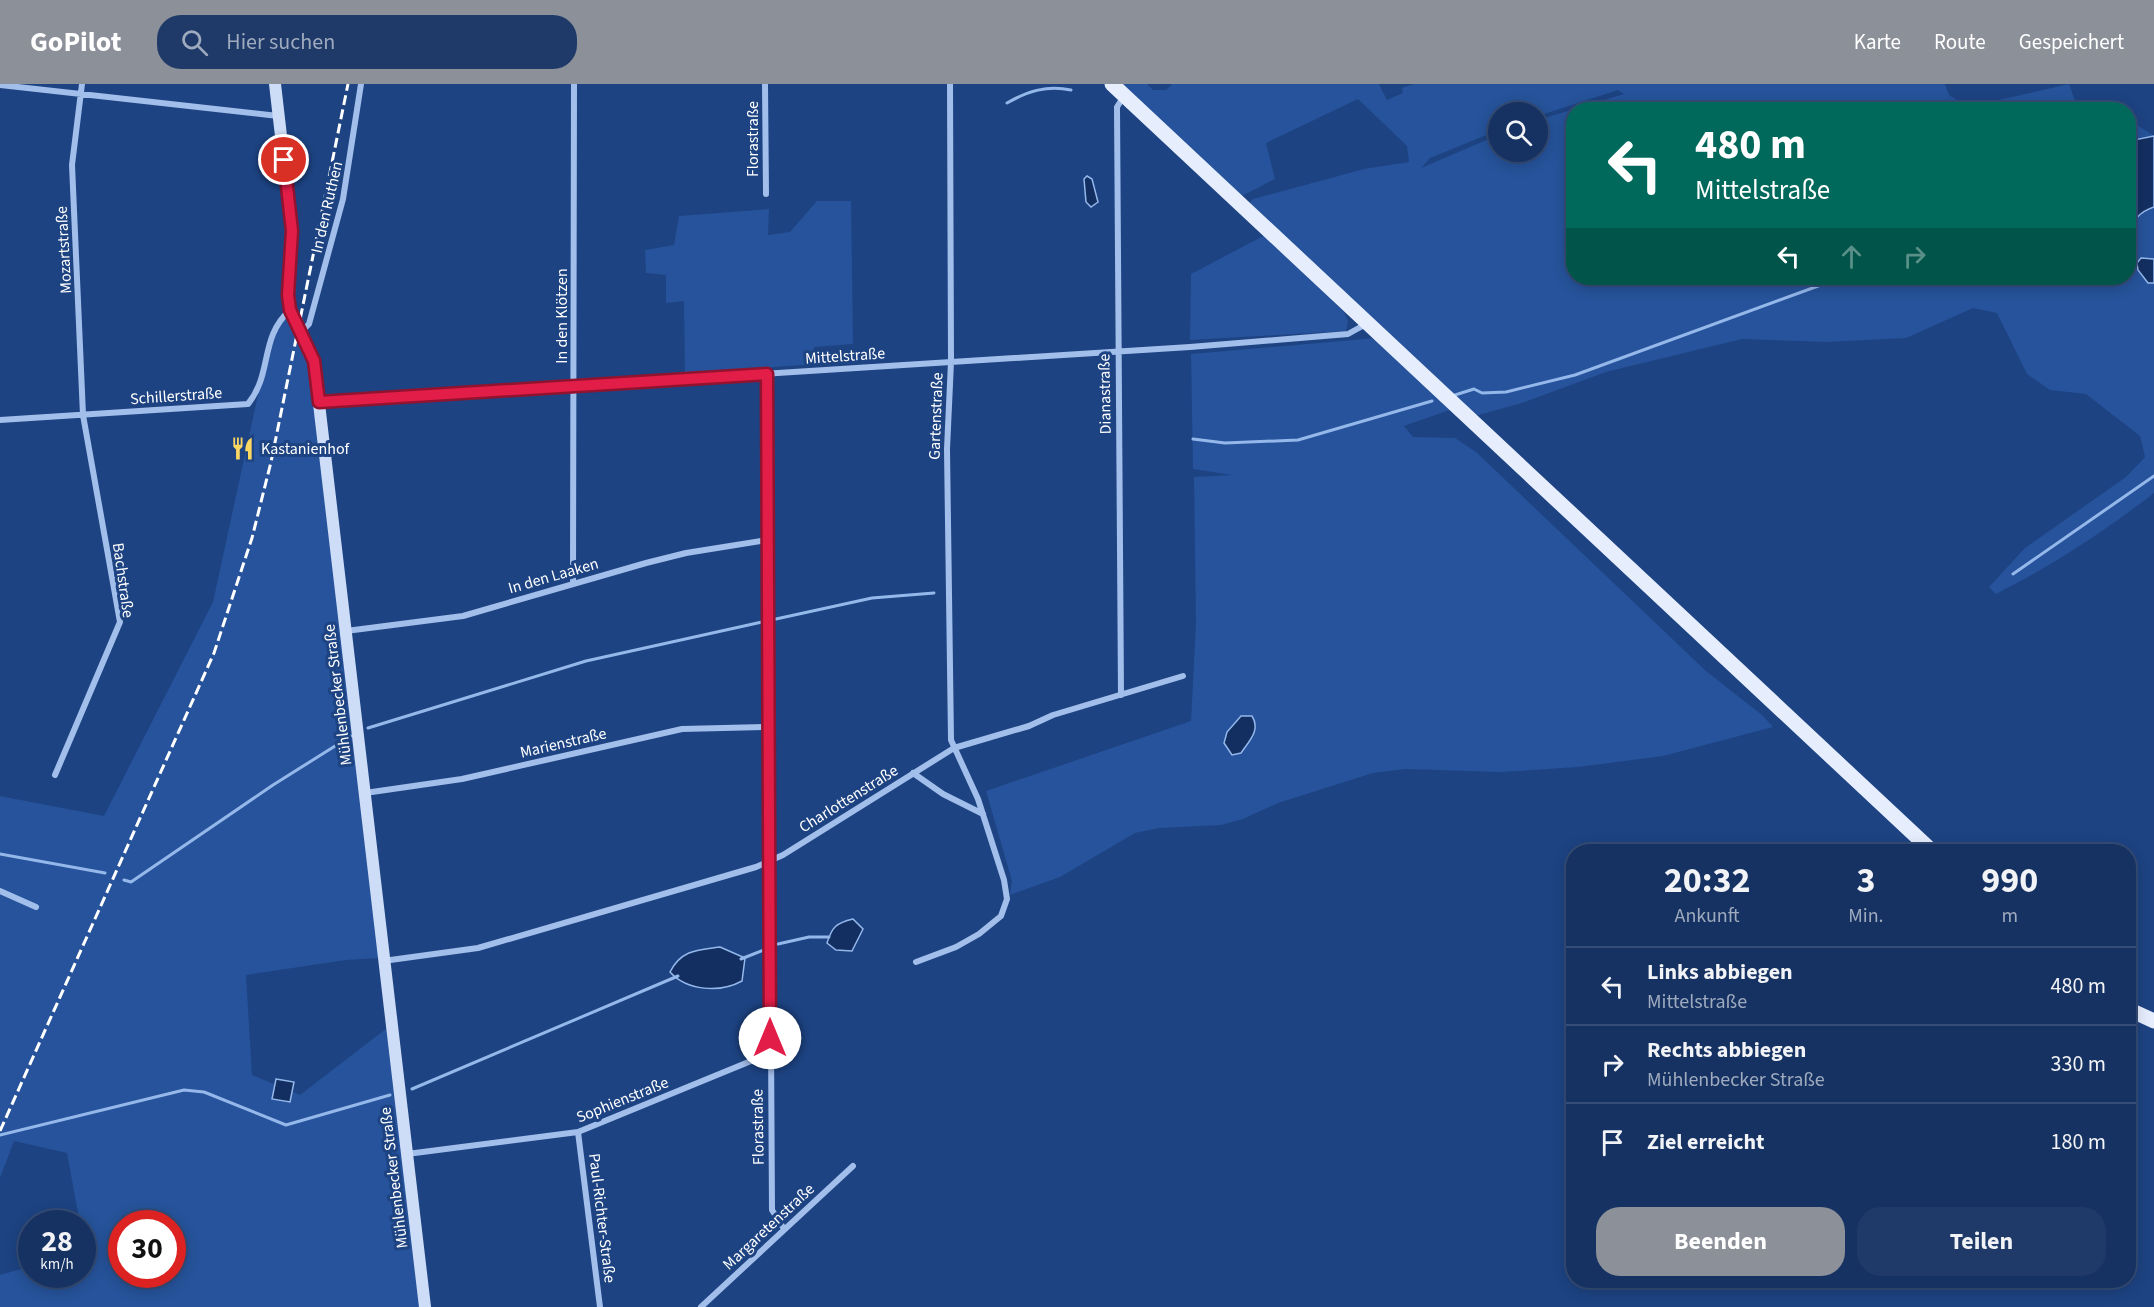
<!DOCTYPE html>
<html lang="de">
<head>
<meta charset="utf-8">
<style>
	body { margin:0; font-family:"Source Sans 3",sans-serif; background:#1f3a68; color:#f1f3f6; height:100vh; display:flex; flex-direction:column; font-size:22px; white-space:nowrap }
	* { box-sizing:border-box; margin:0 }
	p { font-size:20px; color:#9eaabe }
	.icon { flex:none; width:33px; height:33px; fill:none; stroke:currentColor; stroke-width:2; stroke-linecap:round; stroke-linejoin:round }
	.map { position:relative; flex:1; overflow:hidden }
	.drawer { position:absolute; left:1566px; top:760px; width:570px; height:444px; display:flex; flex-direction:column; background:#163262; border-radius:24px; box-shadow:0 3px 15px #0003,0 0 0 2px #354d77 }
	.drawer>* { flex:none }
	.top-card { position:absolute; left:1566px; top:18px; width:570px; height:183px; border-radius:24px; box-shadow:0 3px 15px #0003,0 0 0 2px #354d77; background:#00695c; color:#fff; overflow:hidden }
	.tools { position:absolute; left:1488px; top:18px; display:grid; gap:12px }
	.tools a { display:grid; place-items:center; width:60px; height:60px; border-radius:50%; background:#163262; box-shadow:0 3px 15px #0003,0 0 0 2px #354d77; font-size:30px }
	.speed { position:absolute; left:18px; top:1126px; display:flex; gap:12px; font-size:30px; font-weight:700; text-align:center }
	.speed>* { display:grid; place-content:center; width:78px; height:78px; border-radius:50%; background:#163262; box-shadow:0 3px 15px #0003,0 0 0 2px #354d77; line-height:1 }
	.speed small { font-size:15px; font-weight:400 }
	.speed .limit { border:9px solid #d22; background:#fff; color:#111 }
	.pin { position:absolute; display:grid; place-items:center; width:51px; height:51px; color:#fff; margin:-26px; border:3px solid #fff; border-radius:50%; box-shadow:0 2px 6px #0007 }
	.me { position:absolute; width:66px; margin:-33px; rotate:0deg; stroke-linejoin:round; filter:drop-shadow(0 0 4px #0008) }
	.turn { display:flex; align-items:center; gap:21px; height:126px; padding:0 30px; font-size:27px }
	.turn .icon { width:78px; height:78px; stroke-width:2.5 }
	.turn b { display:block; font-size:42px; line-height:51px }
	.lanes { display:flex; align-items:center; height:57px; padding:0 30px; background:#0003; justify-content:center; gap:30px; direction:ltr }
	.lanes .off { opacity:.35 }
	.eta { display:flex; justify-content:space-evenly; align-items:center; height:102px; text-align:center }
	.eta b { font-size:36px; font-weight:700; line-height:42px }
	.button { display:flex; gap:12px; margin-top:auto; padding:12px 30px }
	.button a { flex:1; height:69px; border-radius:24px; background:#8c9099; color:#fff; font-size:24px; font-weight:700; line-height:69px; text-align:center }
	.button a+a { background:#1f3a68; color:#f1f3f6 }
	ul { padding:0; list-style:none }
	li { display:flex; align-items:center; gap:18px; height:78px; padding:0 30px; border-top:2px solid #354d77 }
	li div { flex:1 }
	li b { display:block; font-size:22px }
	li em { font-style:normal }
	header { display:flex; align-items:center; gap:36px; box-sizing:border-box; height:84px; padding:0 30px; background:#8c9099; color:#fff }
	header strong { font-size:28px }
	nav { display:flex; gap:33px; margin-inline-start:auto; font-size:21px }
	.search { width:420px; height:54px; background:#1f3a68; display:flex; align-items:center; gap:15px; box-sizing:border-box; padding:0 21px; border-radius:24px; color:#9eaabe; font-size:22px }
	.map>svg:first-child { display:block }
	.green { fill:#26539b; fill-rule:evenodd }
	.water { fill:#132f61; stroke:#95b8eb; stroke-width:1.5 }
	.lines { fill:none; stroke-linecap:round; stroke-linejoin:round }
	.stream { stroke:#95b8eb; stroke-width:3 }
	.minor { stroke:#a2beea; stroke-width:6 }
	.secondary { stroke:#ceddf7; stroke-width:12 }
	.primary { stroke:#e6eefe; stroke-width:15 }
	.rail { stroke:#fff; stroke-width:3; stroke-dasharray:10 4.5; stroke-linecap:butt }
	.route-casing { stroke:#92132f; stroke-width:15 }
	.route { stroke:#e11d48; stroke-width:10 }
	.labels { text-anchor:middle; stroke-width:6; stroke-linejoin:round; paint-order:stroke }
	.street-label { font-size:16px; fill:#fff; stroke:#1d4382 }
	.poi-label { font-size:16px; fill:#fff; stroke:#1d4382; text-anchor:start }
</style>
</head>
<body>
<header>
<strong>GoPilot</strong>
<div class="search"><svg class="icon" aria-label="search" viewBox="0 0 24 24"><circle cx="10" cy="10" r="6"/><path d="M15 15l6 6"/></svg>Hier suchen</div>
<nav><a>Karte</a><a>Route</a><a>Gespeichert</a></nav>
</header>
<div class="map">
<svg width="2154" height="1223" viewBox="0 0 2154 1223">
	<rect width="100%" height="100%" fill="#1d4382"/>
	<!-- green -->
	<path class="green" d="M 1122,0 L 1147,0 L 1153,6 L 1166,6 L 1172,0 L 1379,0 L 1387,16 L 1403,9 L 1402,4 L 1414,0 L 1945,0 L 1949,11 L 1968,23 L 2069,0 L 2078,25 L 1574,26 L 1574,194 L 2128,194 C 2128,166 2122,133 2154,123 L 2154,175 L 2148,174 L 2148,199 L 2154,199 L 2154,409 C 2102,449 2055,480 1996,510 L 1989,503 L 2025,464 L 2126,393 L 2145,373 L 2140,352 L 2086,310 L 2050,306 L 2027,290 L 1997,229 L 1973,224 L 1906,254 L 1826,258 L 1742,255 L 1606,288 L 1522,319 L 1475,332 L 1248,120 L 1253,115 L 1364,85 L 1409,78 L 1407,62 L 1358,15 L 1266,59 L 1275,95 L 1240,113 ZM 1618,6 L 1624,10 L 1538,36 L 1538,68 L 1498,68 L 1498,51 L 1421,84 L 1430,74 L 1494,48 L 1498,45 L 1498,28 L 1538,28 L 1538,32 Z
		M 2129,39 L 2134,39 L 2154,52 L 2129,57 Z
		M 817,117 L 851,117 L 853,260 L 814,263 L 814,280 L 685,290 L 684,217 L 666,219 L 666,191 L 646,189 L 645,166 L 674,161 L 679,132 L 769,125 L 768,151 L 790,148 Z
		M 1265,151 L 1344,228 L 1348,237 L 1346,247 L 1190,256 L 1191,190 Z
		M 286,229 L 303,232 C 301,254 305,266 309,287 C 314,313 311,326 323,351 L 380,874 L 346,876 L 246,891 L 252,991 L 300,1011 L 391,941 L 425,1223 L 0,1223 L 0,1191 L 31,1182 L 32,1191 L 82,1191 L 83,1167 L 85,1166 L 82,1140 L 80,1140 L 67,1069 L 14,1057 L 0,1094 L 0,712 L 104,732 L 213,518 L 272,246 ZM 122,1140 L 172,1140 L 172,1191 L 122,1191 Z
		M 1376,254 L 1450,326 L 1392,346 L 1404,342 L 1413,353 L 1455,354 L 1476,368 L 1706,587 L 1762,631 L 1773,643 L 1663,672 L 1578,683 L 1501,688 L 1405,685 L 1373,689 L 1278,719 L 1243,735 L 1221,741 L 1159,744 L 1135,749 L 1060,793 L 1010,811 L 1012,797 L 986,707 L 1191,637 L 1196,540 L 1194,393 L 1232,391 L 1193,385 L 1191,270 Z"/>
	<!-- water -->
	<path class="water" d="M 2154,52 L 2154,123 C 2139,128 2133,136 2129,151 L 2129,57 Z
		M 1087,92 L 1092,95 L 1098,118 L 1091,123 L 1086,118 L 1084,95 Z
		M 2141,174 L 2154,175 L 2154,199 L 2148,199 L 2138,186 L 2137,179 Z
		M 1241,632 L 1252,632 C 1261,646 1249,657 1241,669 L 1232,671 L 1224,659 L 1227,648 Z
		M 853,835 L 863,845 L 852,867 L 836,866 L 827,859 C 832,843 836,839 853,835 Z
		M 720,863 L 745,874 L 742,897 C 720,909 687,907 670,888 C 681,866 697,866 720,863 Z
		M 276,995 L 294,998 L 290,1018 L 272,1015 Z"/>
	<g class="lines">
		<!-- stream -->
		<path class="stream" d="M 1007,19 C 1028,7 1047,1 1071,6
			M 1455,311 L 1474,305 L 1482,309 L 1506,308 L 1575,291 L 1840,194
			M 1193,355 L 1225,359 L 1298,356 L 1432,317
			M 2013,490 L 2154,392
			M 776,535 L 872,514 L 934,509
			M 368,644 L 586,577 L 762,538
			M 0,770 L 105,789
			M 124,796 L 131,798 L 273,701 L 351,652
			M 778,860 L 809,853 L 829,853
			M 741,875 L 764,866
			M 412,1005 L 678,892
			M 0,1051 L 184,1006 L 204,1008 L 286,1041 L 390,1011"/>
		<!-- minor -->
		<path class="minor" d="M 765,0 L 766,110
			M 0,1 L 278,32
			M 302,247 L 309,240 L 343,115 L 361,0
			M 767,290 L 772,1126 L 784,1145
			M 319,318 L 1190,263 L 1348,250 L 1366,240
			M 0,336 L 248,320 C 273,289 259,254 290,226
			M 573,500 L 574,0
			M 346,547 L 463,532 L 646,479 L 686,469 L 767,456
			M 1121,611 L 1117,23 L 1124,12
			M 913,689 L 943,710 L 983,730
			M 55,691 L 120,538 L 83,331 L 72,81 L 82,0
			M 365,709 L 462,695 L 682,645 L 769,643
			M 0,807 L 36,823
			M 383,877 L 478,864 L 756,783 L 783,771 L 954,664 L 1029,642 L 1053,631 L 1183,592
			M 916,878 L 956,863 L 979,850 L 1001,832 L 1007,815 L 1004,796 L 978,715 L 951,656 L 947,365 L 951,278 L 950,0
			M 578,1048 L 600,1223
			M 407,1070 L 578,1048 L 751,977 L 770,976
			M 701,1223 L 853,1082"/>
		<!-- secondary -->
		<path class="secondary" d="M 275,0 L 292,147 L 288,211 L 290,226 L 314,277 L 425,1223"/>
		<!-- primary -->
		<path class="primary" d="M 1112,0 L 1933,768
			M 2128,925 L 2154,937"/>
		<!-- rail -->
		<path class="rail" d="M 0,1047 L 214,569 L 252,454 L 271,378 L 348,0"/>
	</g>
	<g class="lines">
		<defs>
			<path id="route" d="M 284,76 L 292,147 L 288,211 L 290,226 L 314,277 L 319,318 L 767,290 L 770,954"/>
		</defs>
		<!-- route casing -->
		<use href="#route" class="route-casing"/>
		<!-- route -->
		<use href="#route" class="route"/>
	</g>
	<!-- icons -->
	<defs>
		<symbol id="restaurant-bare" viewBox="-9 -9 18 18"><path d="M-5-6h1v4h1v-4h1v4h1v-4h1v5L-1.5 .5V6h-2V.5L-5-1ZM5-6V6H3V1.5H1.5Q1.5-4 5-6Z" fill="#fad760" stroke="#1d4382" stroke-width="2.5" paint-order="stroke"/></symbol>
	</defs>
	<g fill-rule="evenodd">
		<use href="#restaurant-bare" x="226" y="348" width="33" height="33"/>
	</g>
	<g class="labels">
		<!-- street labels -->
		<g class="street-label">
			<text transform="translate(752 55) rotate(-90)" y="6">Florastraße</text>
			<text transform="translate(326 123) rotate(-77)" y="6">In den Ruthen</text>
			<text transform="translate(63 166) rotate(-93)" y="6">Mozartstraße</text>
			<text transform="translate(561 232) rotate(-90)" y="6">In den Klötzen</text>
			<text transform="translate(845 271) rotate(-4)" y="6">Mittelstraße</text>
			<text transform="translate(1104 310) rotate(-91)" y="6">Dianastraße</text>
			<text transform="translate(176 311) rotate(-4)" y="6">Schillerstraße</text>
			<text transform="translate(935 332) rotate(-88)" y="6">Gartenstraße</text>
			<text transform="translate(553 491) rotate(-16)" y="6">In den Laaken</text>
			<text transform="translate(124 496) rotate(82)" y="6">Bachstraße</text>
			<text transform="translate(337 611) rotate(-97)" y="6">Mühlenbecker Straße</text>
			<text transform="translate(563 658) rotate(-13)" y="6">Marienstraße</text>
			<text transform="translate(848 714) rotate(-32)" y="6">Charlottenstraße</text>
			<text transform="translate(622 1015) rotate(-22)" y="6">Sophienstraße</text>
			<text transform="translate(757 1043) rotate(-91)" y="6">Florastraße</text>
			<text transform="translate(393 1094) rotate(-97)" y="6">Mühlenbecker Straße</text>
			<text transform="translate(603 1134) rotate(83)" y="6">Paul-Richter-Straße</text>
			<text transform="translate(768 1142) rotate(-43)" y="6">Margaretenstraße</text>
		</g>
		<!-- poi labels -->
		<g class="poi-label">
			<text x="261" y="370">Kastanienhof</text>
		</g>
	</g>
</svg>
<div class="tools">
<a><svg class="icon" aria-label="search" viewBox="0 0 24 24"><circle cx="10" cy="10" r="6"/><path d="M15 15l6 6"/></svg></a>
</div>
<div class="speed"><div>28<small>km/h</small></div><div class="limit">30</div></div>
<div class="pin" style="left:284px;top:76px;background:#d93025"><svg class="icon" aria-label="arrive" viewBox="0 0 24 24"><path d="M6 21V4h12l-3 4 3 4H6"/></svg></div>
<svg class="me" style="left:770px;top:954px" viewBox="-20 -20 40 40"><circle r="19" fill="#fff"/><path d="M0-13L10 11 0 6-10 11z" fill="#e11d48"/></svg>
<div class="top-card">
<div class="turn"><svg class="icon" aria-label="left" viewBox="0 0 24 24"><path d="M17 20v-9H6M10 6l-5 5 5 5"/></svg><div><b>480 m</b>Mittelstraße</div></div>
<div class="lanes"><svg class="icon" aria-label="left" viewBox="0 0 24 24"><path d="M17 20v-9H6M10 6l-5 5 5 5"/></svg><svg class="icon off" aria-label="ahead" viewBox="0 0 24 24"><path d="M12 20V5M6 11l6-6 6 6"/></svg><svg class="icon off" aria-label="right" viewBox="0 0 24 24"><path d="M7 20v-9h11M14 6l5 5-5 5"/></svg></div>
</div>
<section class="drawer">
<div class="eta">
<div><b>20:32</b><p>Ankunft</p></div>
<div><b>3</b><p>Min.</p></div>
<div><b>990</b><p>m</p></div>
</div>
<ul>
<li><svg class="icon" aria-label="left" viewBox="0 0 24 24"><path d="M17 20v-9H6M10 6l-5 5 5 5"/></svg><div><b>Links abbiegen</b><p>Mittelstraße</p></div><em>480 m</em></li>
<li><svg class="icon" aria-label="right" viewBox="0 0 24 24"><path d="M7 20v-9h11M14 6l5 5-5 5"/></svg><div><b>Rechts abbiegen</b><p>Mühlenbecker Straße</p></div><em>330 m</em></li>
<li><svg class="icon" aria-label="arrive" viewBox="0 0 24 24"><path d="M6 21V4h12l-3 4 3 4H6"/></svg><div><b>Ziel erreicht</b></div><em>180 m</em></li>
</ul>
<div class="button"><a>Beenden</a><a>Teilen</a></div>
</section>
</div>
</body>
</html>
